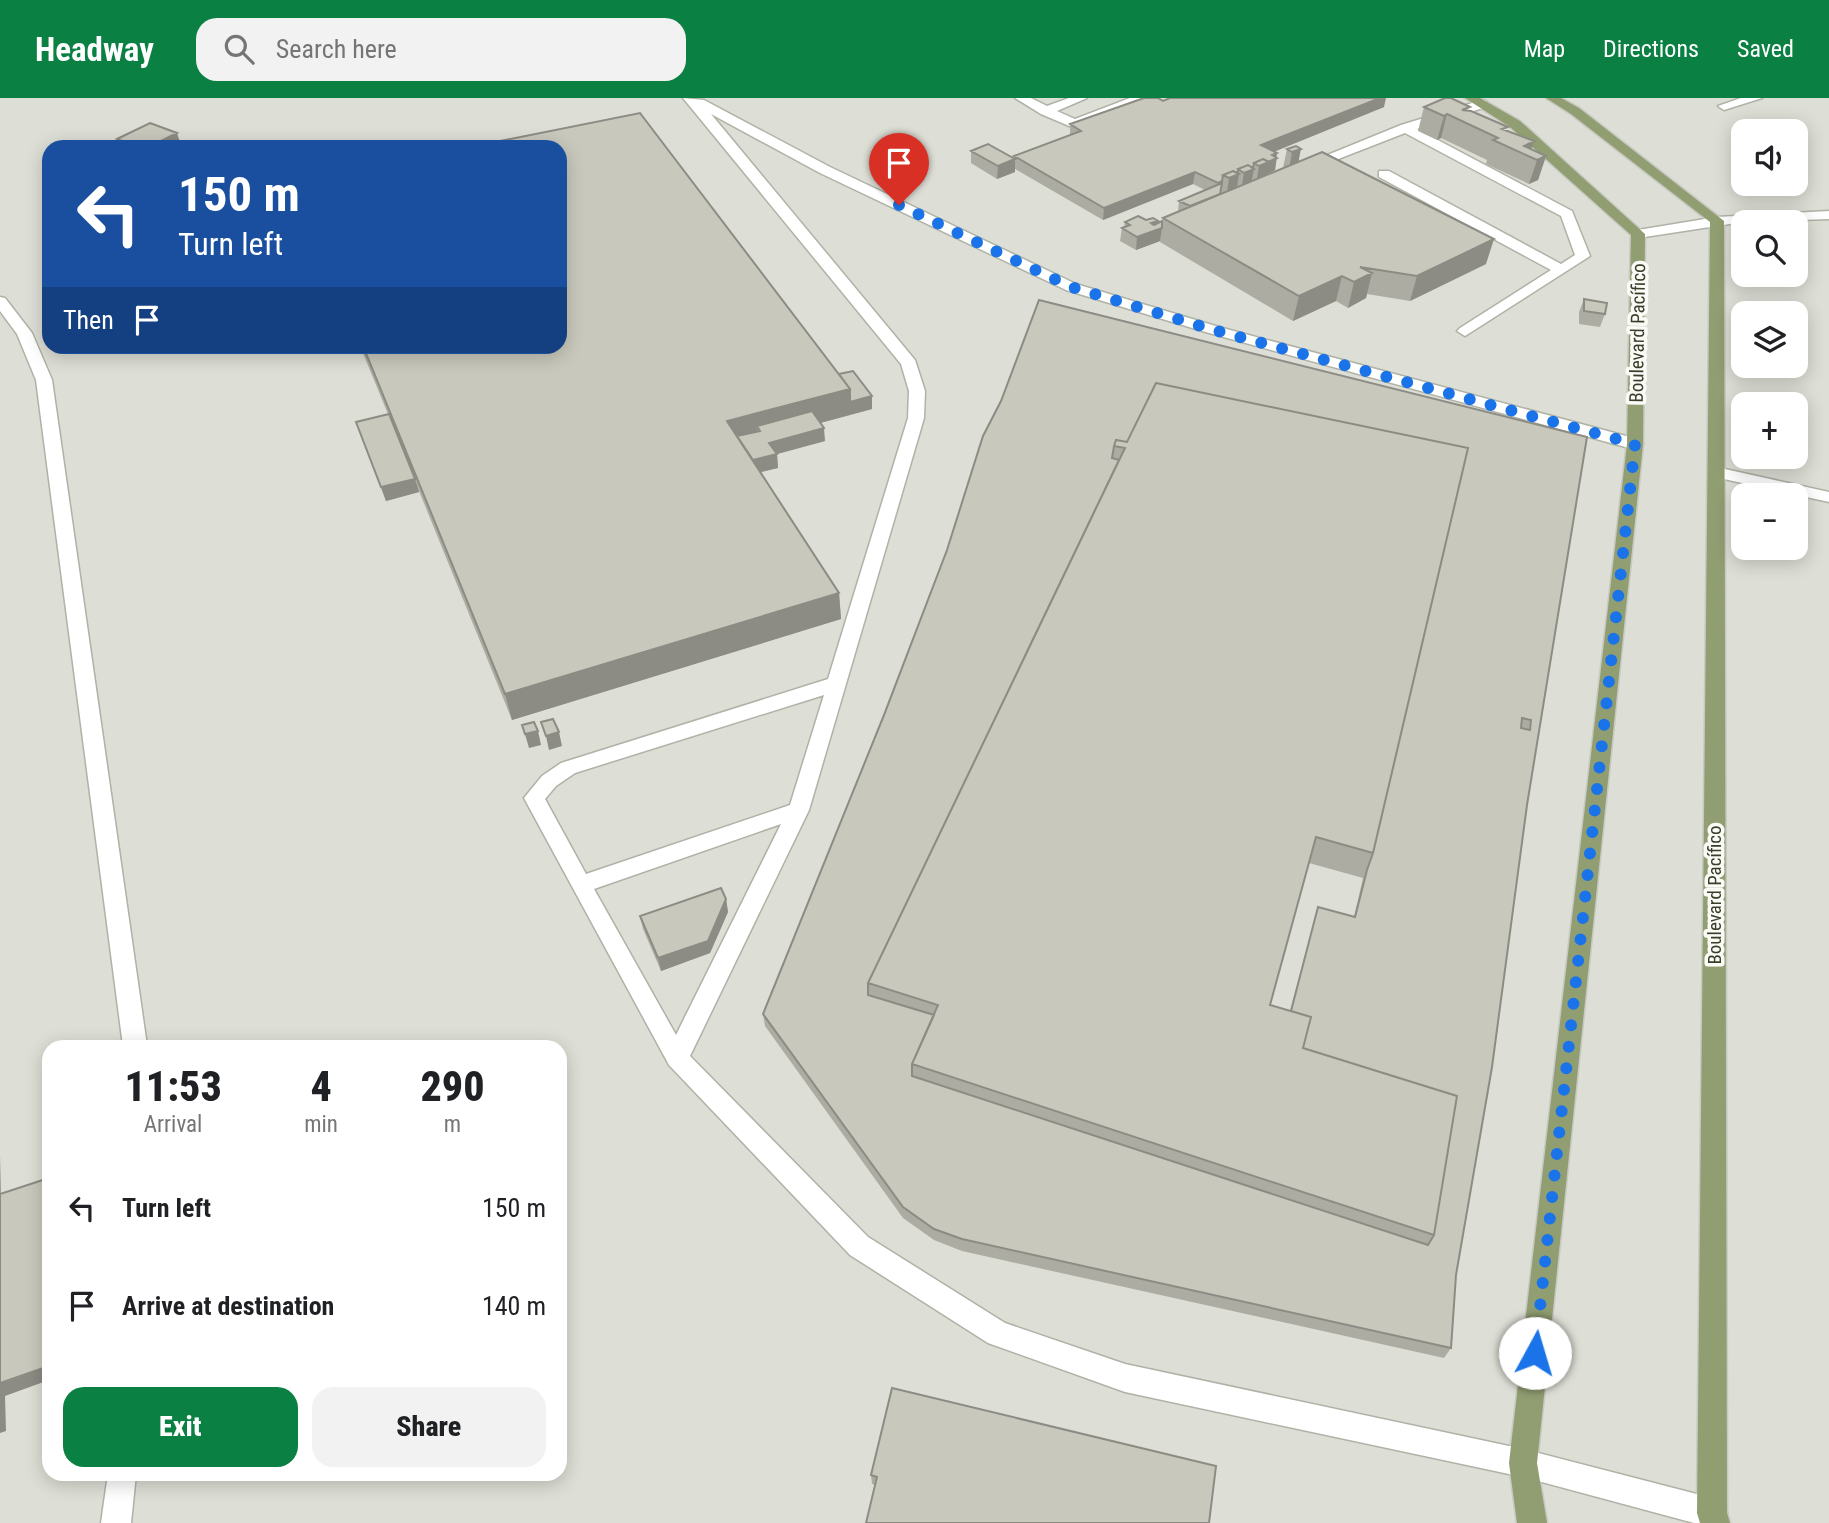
<!DOCTYPE html>
<html lang="en">
<head>
<meta charset="utf-8">
<style>
	body { margin:0; font-family:"Roboto Condensed",sans-serif; background:#f2f2f2; color:#202124; height:100vh; display:flex; flex-direction:column; font-size:26px; white-space:nowrap }
	* { box-sizing:border-box; margin:0 }
	p { font-size:23px; color:#757577 }
	.icon { flex:none; width:38px; height:38px; fill:none; stroke:currentColor; stroke-width:2; stroke-linecap:round; stroke-linejoin:round }
	.map { position:relative; flex:1; overflow:hidden }
	.sheet { position:absolute; left:42px; top:942px; width:525px; height:441px; display:flex; flex-direction:column; background:#fff; border-radius:21px; box-shadow:0 4px 18px #0003 }
	.sheet>* { flex:none }
	.hud { position:absolute; left:42px; top:42px; width:525px; height:214px; border-radius:21px; box-shadow:0 4px 18px #0003; background:#1a4fa0; color:#fff; overflow:hidden }
	.buttons { position:absolute; left:1731px; top:21px; display:grid; gap:14px }
	.buttons a { display:grid; place-items:center; width:77px; height:77px; border-radius:14px; background:#fff; box-shadow:0 4px 18px #0003; font-size:35px }
	.pin { position:absolute; display:grid; place-items:center; width:60px; height:60px; color:#fff; margin:-72px -30px; border-radius:50% 50% 50% 0; rotate:-45deg; box-shadow:0 0 7px #0007 }
	.pin .icon { rotate:45deg }
	.me { position:absolute; width:77px; margin:-38px; rotate:6deg; stroke-linejoin:round; filter:drop-shadow(0 0 5px #0008) }
	.turn { display:flex; align-items:center; gap:24px; height:147px; padding:0 21px; font-size:32px }
	.turn .icon { width:91px; height:91px; stroke-width:2.5 }
	.turn b { display:block; font-size:49px; line-height:60px }
	.then { display:flex; align-items:center; height:66px; padding:0 21px; background:#0003; gap:14px; font-size:26px }
	.eta { display:flex; justify-content:space-evenly; align-items:center; height:119px; text-align:center }
	.eta b { font-size:42px; font-weight:800; line-height:49px }
	.cta { display:flex; gap:14px; margin-top:auto; padding:14px 21px }
	.cta a { flex:1; height:80px; border-radius:21px; background:#0b8043; color:#fff; font-size:28px; font-weight:800; line-height:80px; text-align:center }
	.cta a+a { background:#f2f2f2; color:#202124 }
	ul { padding:0; list-style:none }
	li { display:flex; align-items:center; gap:21px; height:98px; padding:0 21px }
	li div { flex:1 }
	li b { display:block; font-size:26px }
	li em { font-style:normal }
	header { display:flex; align-items:center; gap:42px; box-sizing:border-box; height:98px; padding:0 35px; background:#0b8043; color:#fff }
	header strong { font-size:33px }
	nav { display:flex; gap:38px; margin-inline-start:auto; font-size:24px }
	.search { width:490px; height:63px; background:#f2f2f2; display:flex; align-items:center; gap:18px; box-sizing:border-box; padding:0 24px; border-radius:21px; color:#757577; font-size:26px }
	.map>svg:first-child { display:block }
	.built { fill:#ddded5; fill-rule:evenodd }
	.lines { fill:none; stroke-linecap:round; stroke-linejoin:round }
	.lane-casing { stroke:#afb2a6; stroke-width:3 }
	.street-casing { stroke:#afb2a6; stroke-width:3 }
	.primary-casing { stroke:#c7c9c3; stroke-width:3 }
	.lane { fill:#fff; fill-rule:evenodd }
	.street { fill:#fff; fill-rule:evenodd }
	.primary { fill:#919e71; fill-rule:evenodd }
	.wall { fill:#acaca2; fill-rule:evenodd }
	.shaded-wall { fill:#8c8c84 }
	.building { fill:#c8c8bc; stroke:#8c8c84; stroke-width:2; fill-rule:evenodd }
	.route { stroke:#1a73e8; stroke-width:12; stroke-dasharray:0 21.6 }
	.labels { text-anchor:middle; stroke-width:7; stroke-linejoin:round; paint-order:stroke }
	.street-label { font-size:19px; fill:#383e27; stroke:#fafaf7 }
</style>
</head>
<body>
<header>
<strong>Headway</strong>
<div class="search"><svg class="icon" aria-label="search" viewBox="0 0 24 24"><circle cx="10" cy="10" r="6"/><path d="M15 15l6 6"/></svg>Search here</div>
<nav><a>Map</a><a>Directions</a><a>Saved</a></nav>
</header>
<div class="map">
<svg width="1829" height="1425" viewBox="0 0 1829 1425">
	<rect width="100%" height="100%" fill="#edeee7"/>
	<!-- built -->
	<path class="built" d="M 0,0 L 1829,0 L 1829,1425 L 0,1425 ZM 1743,33 L 1796,33 L 1796,86 L 1743,86 ZM 49,49 L 560,49 L 560,248 L 49,248 ZM 1743,124 L 1796,124 L 1796,177 L 1743,177 ZM 1743,215 L 1796,215 L 1796,268 L 1743,268 ZM 1743,306 L 1796,306 L 1796,359 L 1743,359 ZM 1743,397 L 1796,397 L 1796,450 L 1743,450 ZM 49,948 L 560,948 L 560,1376 L 49,1376 Z"/>
	<g class="lines">
		<defs>
			<path id="lane" d="M 683,0 L 704,2 L 830,69 L 1076,186 L 1219,229 L 1641,342 L 1643,346 L 1641,350 L 1629,350 L 1209,235 L 1066,192 L 820,75 L 711,16 L 915,262 L 925,293 L 924,320 L 809,712 L 690,958 L 868,1139 L 1005,1225 L 1125,1266 L 1523,1351 L 1712,1400 L 1722,1405 L 1727,1415 L 1723,1425 L 1694,1425 L 1523,1379 L 1125,1294 L 988,1245 L 850,1157 L 669,967 L 524,700 L 542,678 L 561,665 L 828,581 L 908,320 L 909,293 L 901,266 ZM 824,597 L 790,707 L 586,776 L 545,701 L 556,688 L 575,675 ZM 781,726 L 676,937 L 594,791 Z
				M 1015,0 L 1031,0 L 1047,8 L 1069,0 L 1087,0 L 1057,13 L 1075,21 L 1130,0 L 1147,0 L 1074,30 L 1041,16 Z
				M 1741,0 L 1762,0 L 1724,12 L 1718,8 Z
				M 1482,2 L 1486,3 L 1486,9 L 1417,31 L 1572,113 L 1590,158 L 1465,238 L 1457,233 L 1460,230 L 1551,172 L 1379,79 L 1379,73 L 1389,73 L 1561,166 L 1575,157 L 1561,118 L 1405,35 L 1310,72 L 1300,72 L 1298,69 L 1401,27 Z
				M 0,199 L 5,200 L 32,235 L 52,282 L 147,948 L 123,948 L 36,282 L 17,236 L 0,213 Z
				M 1716,369 L 1829,394 L 1829,404 L 1710,378 L 1708,374 L 1710,370 Z
				M 108,1376 L 136,1376 L 131,1425 L 101,1425 Z"/>
			<path id="street" d="M 1829,113 L 1829,121 L 1743,124 L 1638,140 L 1631,136 L 1638,132 L 1717,119 Z"/>
			<path id="primary" d="M 1465,0 L 1480,0 L 1520,23 L 1645,136 L 1643,346 L 1537,1365 L 1547,1425 L 1517,1425 L 1509,1365 L 1627,346 L 1631,137 L 1510,29 Z
				M 1546,0 L 1561,0 L 1579,10 L 1724,123 L 1727,1415 L 1730,1425 L 1700,1425 L 1697,1415 L 1710,124 L 1571,16 Z"/>
		</defs>
		<!-- lane casing -->
		<use href="#lane" class="lane-casing"/>
		<!-- street casing -->
		<use href="#street" class="street-casing"/>
		<!-- primary casing -->
		<use href="#primary" class="primary-casing"/>
		<!-- lane -->
		<use href="#lane" class="lane"/>
		<!-- street -->
		<use href="#street" class="street"/>
		<!-- primary -->
		<use href="#primary" class="primary"/>
	</g>
	<!-- wall -->
	<path class="wall" d="M 1163,3 L 1384,9 L 1274,53 L 1277,60 L 1275,72 L 1266,77 L 1283,70 L 1287,51 L 1296,48 L 1299,63 L 1486,166 L 1410,203 L 1367,196 L 1366,200 L 1348,210 L 1336,203 L 1293,223 L 1160,144 L 1160,143 L 1136,152 L 1120,143 L 1122,130 L 1124,129 L 1125,124 L 1146,122 L 1158,123 L 1158,125 L 1162,123 L 1163,120 L 1178,113 L 1179,103 L 1205,92 L 1193,86 L 1103,122 L 1015,71 L 1015,74 L 997,81 L 971,65 L 971,53 L 1014,61 L 1014,58 L 1070,37 L 1070,26 Z
		M 1424,9 L 1469,12 L 1506,33 L 1532,51 L 1546,58 L 1538,82 L 1529,86 L 1486,66 L 1487,62 L 1441,40 L 1437,42 L 1418,33 Z
		M 117,41 L 181,47 L 178,49 L 121,49 Z
		M 1584,201 L 1605,216 L 1600,229 L 1579,226 L 1579,214 Z
		M 360,248 L 560,248 L 839,276 L 872,311 L 820,325 L 825,343 L 777,356 L 778,370 L 761,374 L 839,495 L 841,521 L 512,622 L 419,393 L 419,394 L 386,403 L 356,324 L 388,316 Z
		M 983,338 L 1587,339 L 1527,707 L 1456,1177 L 1451,1250 L 1444,1260 L 962,1153 L 934,1142 L 903,1120 L 765,928 L 763,916 L 884,617 L 947,452 ZM 1309,765 L 1363,780 L 1354,819 L 1318,809 L 1290,913 L 1270,907 Z
		M 726,801 L 728,814 L 710,855 L 661,873 L 643,831 L 640,818 Z
		M 892,1290 L 875,1387 L 872,1386 L 871,1377 Z"/>
	<!-- shaded-wall -->
	<path class="shaded-wall" d="M 1380,0 L 1386,0 L 1384,9 L 1259,60 L 1261,47 Z
		M 1447,16 L 1441,40 L 1437,42 L 1444,18 Z
		M 177,35 L 181,47 L 178,49 L 149,49 Z
		M 1534,43 L 1529,58 L 1524,48 Z
		M 1301,51 L 1294,86 L 1286,89 L 1292,54 Z
		M 1277,55 L 1275,72 L 1267,76 L 1262,99 L 1253,103 L 1259,68 L 1272,57 Z
		M 1546,58 L 1538,82 L 1529,86 L 1537,62 Z
		M 1015,61 L 1015,74 L 997,81 L 998,68 Z
		M 1254,71 L 1247,106 L 1238,110 L 1244,75 Z
		M 1195,74 L 1193,86 L 1103,122 L 1104,110 Z
		M 1239,76 L 1234,111 L 1224,116 L 1229,80 Z
		M 1158,123 L 1157,132 L 1162,130 L 1160,143 L 1136,152 L 1137,139 L 1151,125 Z
		M 1494,141 L 1486,166 L 1410,203 L 1417,178 Z
		M 1372,175 L 1366,200 L 1348,210 L 1354,184 Z
		M 1342,178 L 1336,203 L 1293,223 L 1299,198 Z
		M 850,291 L 872,298 L 872,311 L 761,341 L 760,333 L 757,328 L 759,342 L 731,340 L 727,323 Z
		M 824,330 L 825,343 L 777,356 L 778,370 L 748,377 L 747,364 L 769,345 Z
		M 415,381 L 419,394 L 386,403 L 381,389 Z
		M 839,495 L 841,521 L 512,622 L 505,596 Z
		M 538,633 L 541,647 L 529,650 L 525,636 Z
		M 559,634 L 562,648 L 549,652 L 546,638 Z
		M 726,801 L 728,814 L 710,855 L 661,873 L 658,860 Z
		M 0,1057 L 5,1284 L 49,1268 L 49,1282 L 5,1298 L 6,1333 L 0,1335 Z"/>
	<!-- building -->
	<path class="building" d="M 1144,0 L 1158,0 L 1163,3 L 1170,0 L 1380,0 L 1261,47 L 1277,55 L 1272,57 L 1277,60 L 1268,64 L 1263,61 L 1254,65 L 1253,70 L 1248,67 L 1238,71 L 1238,75 L 1233,73 L 1223,77 L 1222,83 L 1218,85 L 1195,74 L 1104,110 L 1014,58 L 1081,33 L 1070,26 Z
		M 1445,0 L 1451,0 L 1470,9 L 1462,12 L 1471,13 L 1508,29 L 1502,31 L 1534,43 L 1524,48 L 1546,58 L 1537,62 L 1493,42 L 1498,40 L 1447,16 L 1444,18 L 1424,9 Z
		M 640,15 L 850,291 L 727,323 L 839,495 L 505,596 L 363,248 L 560,248 L 560,49 L 470,49 Z
		M 150,25 L 177,35 L 149,49 L 138,49 L 117,41 Z
		M 988,46 L 1015,61 L 998,68 L 971,53 Z
		M 1296,48 L 1301,51 L 1292,54 L 1287,51 Z
		M 1322,54 L 1494,141 L 1417,178 L 1360,169 L 1372,175 L 1354,184 L 1342,178 L 1299,198 L 1163,120 Z
		M 1263,61 L 1269,64 L 1259,68 L 1254,65 Z
		M 1248,67 L 1254,71 L 1244,75 L 1238,71 Z
		M 1233,73 L 1239,76 L 1229,80 L 1223,77 Z
		M 1222,85 L 1220,96 L 1190,108 L 1179,103 Z
		M 1138,118 L 1146,122 L 1153,120 L 1158,123 L 1151,125 L 1154,127 L 1162,123 L 1162,130 L 1137,139 L 1122,130 L 1130,127 L 1125,124 Z
		M 1584,201 L 1607,205 L 1605,216 L 1584,213 Z
		M 1039,202 L 1587,339 L 1527,707 L 1492,969 L 1456,1177 L 1451,1250 L 962,1141 L 934,1131 L 903,1109 L 763,916 L 884,617 L 947,452 L 983,338 L 1001,303 ZM 1156,285 L 1468,350 L 1373,755 L 1367,772 L 1355,819 L 1318,809 L 1291,913 L 1311,919 L 1303,950 L 1457,998 L 1434,1137 L 1428,1147 L 912,978 L 912,966 L 934,917 L 868,897 L 868,885 L 1119,362 L 1112,360 L 1114,348 L 1116,342 L 1127,344 ZM 1522,620 L 1531,622 L 1530,632 L 1521,630 Z
		M 853,273 L 872,298 L 850,304 L 850,291 L 839,276 Z
		M 1156,285 L 1468,350 L 1373,755 L 1316,739 L 1270,907 L 1311,919 L 1303,950 L 1457,998 L 1434,1137 L 912,966 L 938,907 L 868,885 L 1125,350 L 1114,348 L 1116,342 L 1127,344 Z
		M 812,313 L 824,330 L 769,345 L 777,356 L 753,362 L 737,338 L 760,333 L 757,328 Z
		M 389,316 L 415,381 L 381,389 L 356,324 Z
		M 553,621 L 559,634 L 546,638 L 541,624 Z
		M 534,624 L 538,633 L 525,636 L 522,627 Z
		M 721,790 L 726,801 L 708,843 L 658,860 L 640,818 Z
		M 49,1080 L 49,1268 L 0,1285 L 0,1096 Z
		M 892,1290 L 1216,1368 L 1209,1425 L 866,1425 L 877,1379 L 871,1377 Z"/>
	<g class="lines">
		<!-- route -->
		<path class="route" d="M 899,107 L 1071,189 L 1214,232 L 1635,346 L 1535,1255"/>
	</g>
	<g class="labels">
		<!-- street labels -->
		<g class="street-label">
			<text transform="translate(1637 235) rotate(-89)" y="7">Boulevard Pacífico</text>
			<text transform="translate(1714 797) rotate(-90)" y="7">Boulevard Pacífico</text>
		</g>
	</g>
</svg>
<div class="buttons">
<a><svg class="icon" aria-label="sound" viewBox="0 0 24 24"><path d="M4 9h4l5-4v14l-5-4H4zM17 9q2 3 0 6"/></svg></a>
<a><svg class="icon" aria-label="search" viewBox="0 0 24 24"><circle cx="10" cy="10" r="6"/><path d="M15 15l6 6"/></svg></a>
<a><svg class="icon" aria-label="layers" viewBox="0 0 24 24"><path d="M12 4l9 5-9 5-9-5zM3 14l9 5 9-5"/></svg></a>
<a>+</a>
<a>−</a>
</div>
<div class="pin" style="left:899px;top:107px;background:#d93025"><svg class="icon" aria-label="arrive" viewBox="0 0 24 24"><path d="M6 21V4h12l-3 4 3 4H6"/></svg></div>
<svg class="me" style="left:1535px;top:1255px" viewBox="-20 -20 40 40"><circle r="19" fill="#fff"/><path d="M0-13L10 11 0 6-10 11z" fill="#1a73e8"/></svg>
<div class="hud">
<div class="turn"><svg class="icon" aria-label="left" viewBox="0 0 24 24"><path d="M17 20v-9H6M10 6l-5 5 5 5"/></svg><div><b>150 m</b>Turn left</div></div>
<div class="then">Then<svg class="icon" aria-label="arrive" viewBox="0 0 24 24"><path d="M6 21V4h12l-3 4 3 4H6"/></svg></div>
</div>
<section class="sheet">
<div class="eta">
<div><b>11:53</b><p>Arrival</p></div>
<div><b>4</b><p>min</p></div>
<div><b>290</b><p>m</p></div>
</div>
<ul>
<li><svg class="icon" aria-label="left" viewBox="0 0 24 24"><path d="M17 20v-9H6M10 6l-5 5 5 5"/></svg><div><b>Turn left</b></div><em>150 m</em></li>
<li><svg class="icon" aria-label="arrive" viewBox="0 0 24 24"><path d="M6 21V4h12l-3 4 3 4H6"/></svg><div><b>Arrive at destination</b></div><em>140 m</em></li>
</ul>
<div class="cta"><a>Exit</a><a>Share</a></div>
</section>
</div>
</body>
</html>
